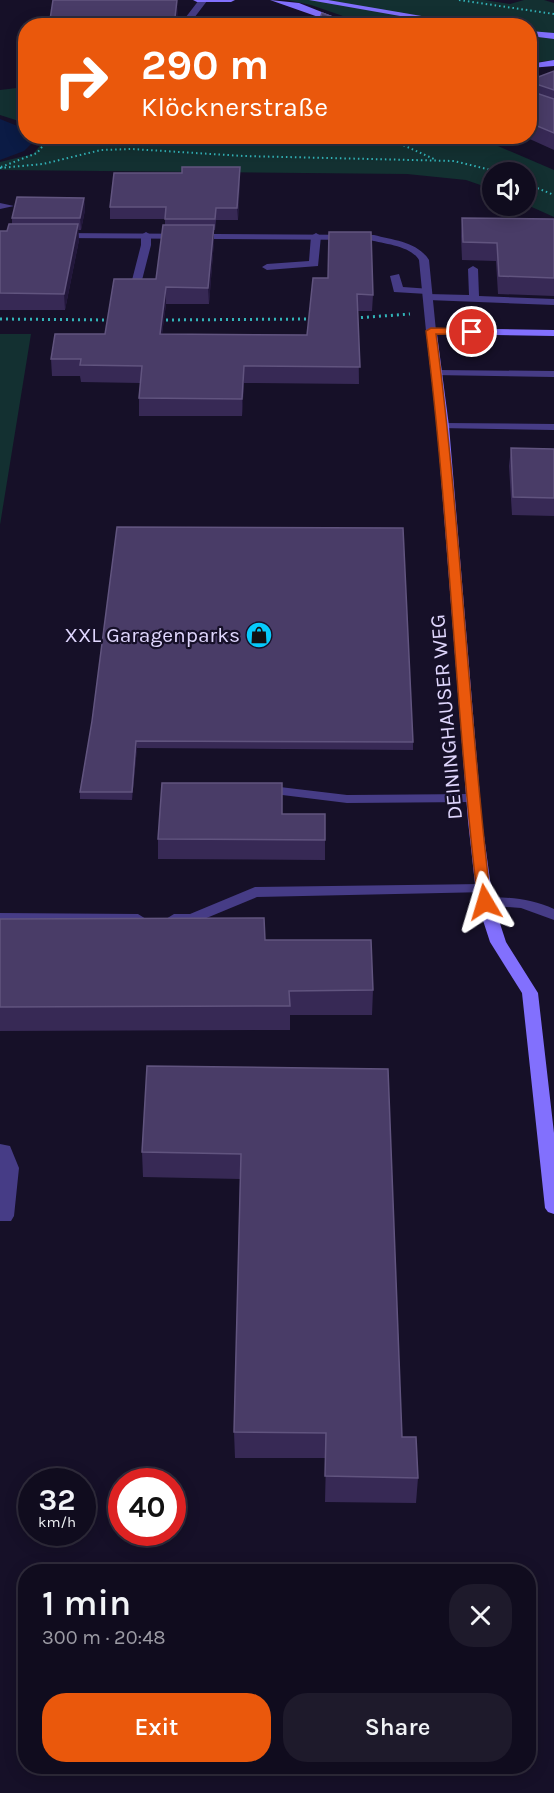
<!DOCTYPE html>
<html lang="en">
<head>
<meta charset="utf-8">
<style>
	body { margin:0; font-family:Karla,sans-serif; background:#1e1a2b; color:#f1f3f6; height:100vh; display:flex; flex-direction:column; font-size:22px; white-space:nowrap }
	* { box-sizing:border-box; margin:0 }
	p { font-size:20px; color:#9c9ba4 }
	.icon { flex:none; width:33px; height:33px; fill:none; stroke:currentColor; stroke-width:2; stroke-linecap:round; stroke-linejoin:round }
	.map { position:relative; flex:1; overflow:hidden }
	.sheet { position:absolute; left:18px; top:1564px; width:518px; height:210px; display:flex; flex-direction:column; background:#100c1e; border-radius:24px; box-shadow:0 3px 15px #0003,0 0 0 2px #302c3c }
	.sheet>* { flex:none }
	.top-card { position:absolute; left:18px; top:18px; width:519px; height:126px; border-radius:24px; box-shadow:0 3px 15px #0003,0 0 0 2px #302c3c; background:#ea580c; color:#fff; overflow:hidden }
	.controls { position:absolute; left:482px; top:162px; display:grid; gap:12px }
	.controls a { display:grid; place-items:center; width:54px; height:54px; border-radius:50%; background:#100c1e; box-shadow:0 3px 15px #0003,0 0 0 2px #302c3c; font-size:30px }
	.speed { position:absolute; left:18px; top:1468px; display:flex; gap:12px; font-size:30px; font-weight:700; text-align:center }
	.speed>* { display:grid; place-content:center; width:78px; height:78px; border-radius:50%; background:#100c1e; box-shadow:0 3px 15px #0003,0 0 0 2px #302c3c; line-height:1 }
	.speed small { font-size:15px; font-weight:400 }
	.speed .limit { border:9px solid #d22; background:#fff; color:#111 }
	.pin { position:absolute; display:grid; place-items:center; width:51px; height:51px; color:#fff; margin:-26px; border:3px solid #fff; border-radius:50%; box-shadow:0 2px 6px #0007 }
	.me { position:absolute; width:66px; margin:-33px; rotate:353deg; stroke-linejoin:round; filter:drop-shadow(0 0 4px #0008) }
	.turn { display:flex; align-items:center; gap:21px; height:126px; padding:0 24px; font-size:27px }
	.turn .icon { width:78px; height:78px; stroke-width:2.5 }
	.turn b { display:block; font-size:42px; line-height:51px }
	.round { display:grid; place-items:center; flex:none; width:63px; height:63px; border-radius:24px; background:#1e1a2b }
	.overview { display:flex; align-items:center; justify-content:space-between; height:102px; padding:0 24px }
	h1 { font-size:36px; font-weight:600; line-height:45px }
	.primary-button { display:flex; gap:12px; margin-top:auto; padding:12px 24px }
	.primary-button a { flex:1; height:69px; border-radius:24px; background:#ea580c; color:#fff; font-size:24px; font-weight:600; line-height:69px; text-align:center }
	.primary-button a+a { background:#1e1a2b; color:#f1f3f6 }
	.map>svg:first-child { display:block }
	.green { fill:#133031 }
	.water { fill:#0b1b45 }
	.lines { fill:none; stroke-linecap:round; stroke-linejoin:round }
	.path-far1 { stroke:#32b3b8; stroke-width:2; stroke-dasharray:1.5 3; stroke-linecap:butt }
	.path { stroke:#32b3b8; stroke-width:3; stroke-dasharray:2 4; stroke-linecap:butt }
	.lane { fill:#463c86; fill-rule:evenodd }
	.street { fill:#463c86; fill-rule:evenodd }
	.secondary { fill:#8270fd; fill-rule:evenodd }
	.wall { fill:#372955 }
	.shaded-wall { fill:#22173b }
	.building { fill:#493c67; stroke:#61547f; stroke-width:1.5 }
	.route { fill:#ea580c; stroke:#983908; stroke-width:1.5 }
	.labels { text-anchor:middle; stroke-width:4.5; stroke-linejoin:round; paint-order:stroke }
	.poi-label { font-size:21px; fill:#e0d7fe; stroke:#161028; text-anchor:end }
	.street-label { font-size:21px; fill:#e0d7fe; stroke:#161028 }
</style>
</head>
<body>
<div class="map">
<svg width="554" height="1793" viewBox="0 0 554 1793">
	<rect width="100%" height="100%" fill="#161028"/>
	<!-- green -->
	<path class="green" d="M 287,0 L 484,0 L 510,4 L 524,0 L 544,0 L 554,3 L 554,60 L 530,63 L 530,26 L 369,25 L 311,5 Z
		M 25,87 L 25,123 L 0,115 L 0,90 Z
		M 412,136 L 432,145 L 464,137 L 477,137 L 554,170 L 554,217 L 525,204 L 525,172 L 492,172 L 492,189 L 466,180 L 407,174 L 0,170 L 0,162 L 33,154 L 43,142 L 42,137 Z
		M 0,334 L 31,334 L 0,525 Z"/>
	<!-- water -->
	<path class="water" d="M 0,119 L 25,129 L 26,136 L 33,137 L 34,141 L 24,151 L 0,160 Z"/>
	<g class="lines">
		<!-- path-far1 -->
		<path class="path-far1" d="M 459,0 L 554,14
			M 383,136 L 434,159
			M 1,167 L 37,153 L 51,136
			M 0,168 L 43,164 L 101,150 L 132,149 L 243,156 L 454,161 L 499,172
			M 525,183 L 554,195"/>
		<!-- path -->
		<path class="path" d="M 355,318 L 410,314
			M 0,319 L 110,320
			M 160,320 L 311,319"/>
		<!-- lane -->
		<path class="lane" d="M 199,0 L 207,1 L 188,26 L 179,26 Z
			M 431,136 L 452,136 L 448,139 Z
			M 0,203 L 14,206 L 0,209 Z
			M 146,232 L 151,235 L 151,245 L 141,284 L 136,287 L 131,284 L 141,245 L 141,235 Z
			M 316,233 L 321,236 L 318,266 L 267,270 L 262,267 L 267,264 L 309,261 L 311,236 Z
			M 473,266 L 478,269 L 479,296 L 554,299 L 554,305 L 428,300 L 423,297 L 427,294 L 394,292 L 390,276 L 399,274 L 403,287 L 431,289 L 432,291 L 428,294 L 469,295 L 468,269 Z
			M 436,370 L 554,371 L 554,377 L 432,375 L 432,371 Z
			M 263,785 L 347,795 L 473,794 L 480,798 L 473,802 L 347,803 L 258,792 L 256,789 Z
			M 483,884 L 490,889 L 488,892 L 257,897 L 192,924 L 174,924 L 166,919 L 174,914 L 190,914 L 255,887 Z
			M 0,913 L 138,914 L 146,919 L 138,924 L 0,923 Z
			M 0,1144 L 10,1146 L 19,1168 L 14,1216 L 11,1221 L 0,1221 Z"/>
		<!-- street -->
		<path class="street" d="M 55,233 L 374,235 C 393,240 418,242 429,260 L 436,331 L 431,334 L 426,331 L 419,260 C 411,246 385,244 370,240 L 59,238 L 55,237 Z
			M 443,423 L 554,424 L 554,430 L 439,428 L 439,424 Z
			M 485,897 C 509,897 532,899 554,909 L 554,920 L 521,908 L 480,905 L 477,902 L 480,899 Z"/>
		<!-- secondary -->
		<path class="secondary" d="M 193,0 L 235,0 L 231,2 L 197,2 Z
			M 270,0 L 299,3 L 357,26 L 344,26 Z
			M 309,0 L 328,0 L 480,26 L 457,26 Z
			M 530,31 L 554,33 L 554,39 L 530,36 Z
			M 554,60 L 554,66 L 530,68 L 530,64 Z
			M 431,328 L 554,330 L 554,336 L 437,334 L 449,426 L 482,821 L 493,902 L 506,942 L 538,993 L 554,1133 L 554,1214 L 548,1212 L 545,1208 L 522,993 L 490,942 L 477,902 L 468,821 L 437,426 L 426,331 Z"/>
	</g>
	<!-- wall -->
	<path class="wall" d="M 554,71 L 554,150 L 523,136 L 530,136 L 530,80 Z
		M 240,179 L 238,220 L 216,220 L 215,230 L 214,230 L 214,241 L 209,304 L 166,304 L 162,334 L 307,335 L 313,278 L 373,295 L 372,311 L 358,311 L 359,384 L 244,383 L 242,416 L 139,416 L 139,398 L 140,383 L 81,382 L 80,376 L 52,376 L 51,359 L 105,334 L 156,279 L 165,225 L 165,219 L 110,219 L 110,207 Z
		M 84,198 L 85,210 L 81,230 L 78,230 L 79,240 L 65,310 L 0,310 L 0,231 L 7,231 L 12,224 L 12,218 Z
		M 462,218 L 554,219 L 554,296 L 498,294 L 496,261 L 462,260 L 461,236 Z
		M 511,448 L 554,449 L 554,516 L 512,515 L 509,466 Z
		M 92,721 L 413,742 L 413,750 L 137,748 L 132,800 L 80,799 L 80,792 Z
		M 282,814 L 325,814 L 325,860 L 158,859 L 158,839 Z
		M 0,919 L 265,940 L 373,990 L 372,1015 L 290,1015 L 290,1030 L 0,1031 Z
		M 388,1069 L 402,1437 L 418,1478 L 416,1503 L 325,1502 L 326,1458 L 235,1458 L 234,1432 L 240,1179 L 143,1177 L 142,1152 Z"/>
	<!-- shaded-wall -->
	<path class="shaded-wall" d="M 177,0 L 178,14 L 177,26 L 174,26 Z
		M 240,167 L 240,179 L 238,220 L 237,208 Z
		M 84,198 L 85,210 L 81,230 L 80,218 Z
		M 78,224 L 79,240 L 65,310 L 64,294 Z
		M 214,225 L 214,241 L 209,304 L 208,288 Z
		M 166,287 L 166,304 L 160,351 L 160,334 Z
		M 244,366 L 244,383 L 242,416 L 242,399 Z
		M 136,741 L 137,748 L 132,800 L 132,792 Z"/>
	<!-- building -->
	<path class="building" d="M 53,0 L 177,0 L 174,26 L 49,26 Z
		M 322,13 L 357,26 L 317,26 Z
		M 554,71 L 554,90 L 530,82 L 530,80 Z
		M 530,84 L 530,91 L 554,99 L 554,133 L 530,123 Z
		M 182,167 L 240,167 L 237,208 L 216,208 L 215,219 L 165,219 L 166,207 L 110,207 L 114,173 L 182,173 Z
		M 17,197 L 84,198 L 80,218 L 12,218 Z
		M 462,218 L 554,219 L 554,278 L 499,276 L 497,243 L 463,242 Z
		M 9,224 L 78,224 L 64,294 L 0,293 L 0,231 L 7,231 Z
		M 163,225 L 214,225 L 208,288 L 166,287 L 160,334 L 307,335 L 313,278 L 328,278 L 329,232 L 371,232 L 373,295 L 357,294 L 360,367 L 244,366 L 242,399 L 139,398 L 142,366 L 80,365 L 81,359 L 51,359 L 55,334 L 105,334 L 114,279 L 156,279 Z
		M 511,448 L 554,449 L 554,498 L 513,497 Z
		M 117,527 L 403,528 L 413,742 L 136,741 L 132,792 L 80,792 L 92,721 Z
		M 162,783 L 282,783 L 282,814 L 325,814 L 325,840 L 158,839 Z
		M 264,918 L 265,940 L 371,940 L 373,990 L 289,991 L 290,1006 L 0,1007 L 0,919 Z
		M 147,1066 L 388,1069 L 402,1437 L 416,1437 L 418,1478 L 325,1476 L 326,1433 L 234,1432 L 241,1154 L 142,1152 Z"/>
	<!-- route -->
	<path class="route" d="M 431,328 L 472,329 L 477,332 L 472,335 L 436,334 C 461,523 468,713 491,902 L 485,906 L 478,902 C 455,712 450,521 426,331 Z"/>
	<!-- icons -->
	<defs>
		<symbol id="shop-disc" viewBox="-11 -11 22 22"><circle r="9.5" fill="#07cafb" stroke="#161028"/><path d="M-5-2.5h2.3a2.7 3.5 0 0 1 5.4 0H5L5.5 6h-11ZM-1.5-2.5h3a1.5 2.3 0 0 0-3 0Z" fill="#111"/></symbol>
	</defs>
	<g fill-rule="evenodd">
		<use href="#shop-disc" x="244" y="620" width="30" height="30"/>
	</g>
	<g class="labels">
		<!-- poi labels -->
		<g class="poi-label">
			<text x="240" y="642">XXL Garagenparks</text>
		</g>
		<!-- street labels -->
		<g class="street-label">
			<text transform="translate(446 717) rotate(-95)" y="7">DEININGHAUSER WEG</text>
		</g>
	</g>
</svg>
<div class="controls">
<a><svg class="icon" aria-label="sound" viewBox="0 0 24 24"><path d="M4 9h4l5-4v14l-5-4H4zM17 9q2 3 0 6"/></svg></a>
</div>
<div class="speed"><div>32<small>km/h</small></div><div class="limit">40</div></div>
<div class="pin" style="left:472px;top:332px;background:#d93025"><svg class="icon" aria-label="arrive" viewBox="0 0 24 24"><path d="M6 21V4h12l-3 4 3 4H6"/></svg></div>
<svg class="me" style="left:485px;top:902px" viewBox="-20 -20 40 40"><path d="M0-17L14 15 0 8-14 15z" fill="#ea580c" stroke="#fff" stroke-width="4"/></svg>
<div class="top-card">
<div class="turn"><svg class="icon" aria-label="right" viewBox="0 0 24 24"><path d="M7 20v-9h11M14 6l5 5-5 5"/></svg><div><b>290 m</b>Klöcknerstraße</div></div>
</div>
<section class="sheet">
<div class="overview"><div><h1>1 min</h1><p>300 m · 20:48</p></div><a class="round"><svg class="icon" aria-label="close" viewBox="0 0 24 24"><path d="M6 6l12 12M18 6L6 18"/></svg></a></div>
<div class="primary-button"><a>Exit</a><a>Share</a></div>
</section>
</div>
</body>
</html>
